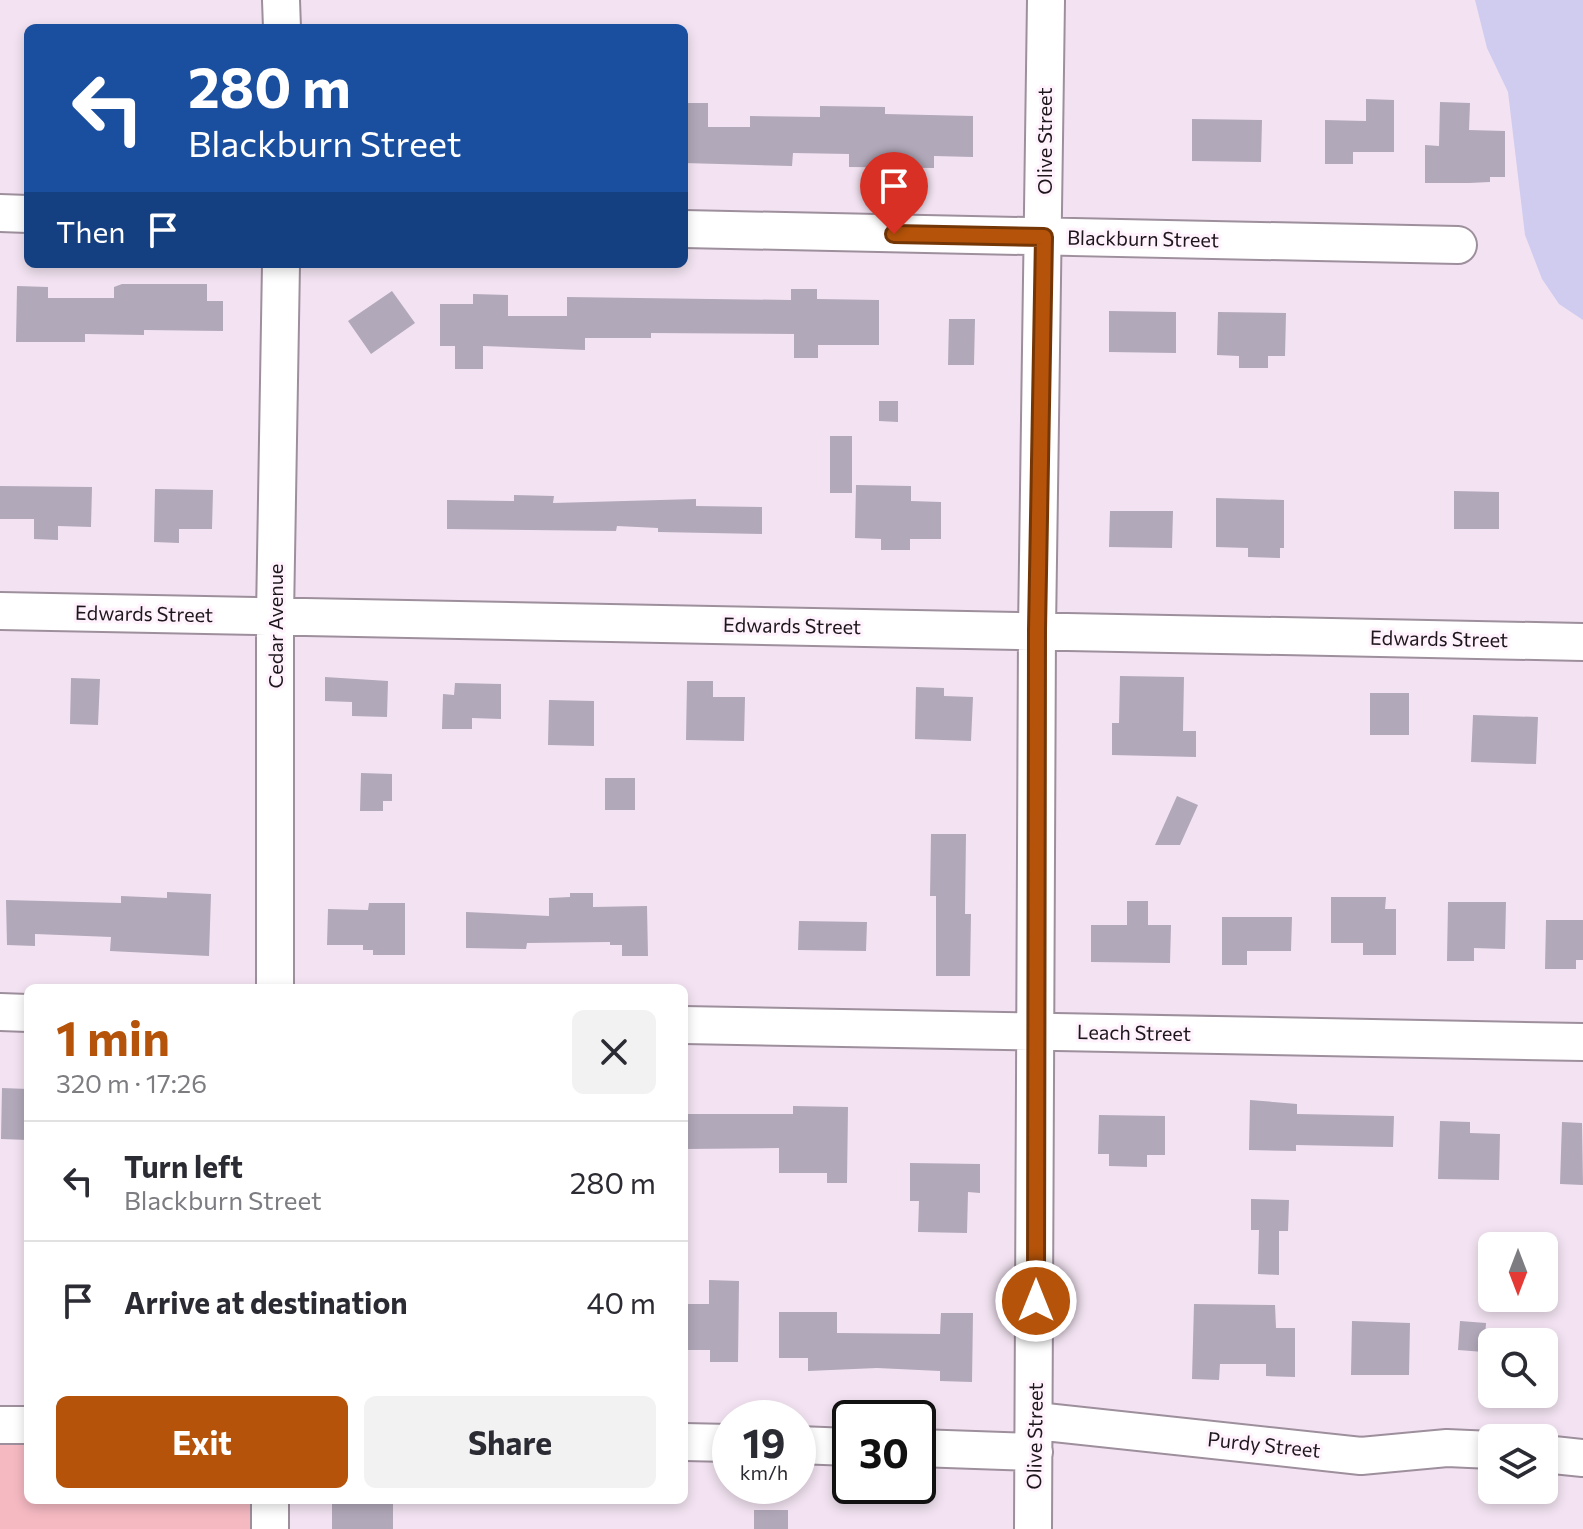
<!DOCTYPE html>
<html lang="en">
<head>
<meta charset="utf-8">
<style>
	body { margin:0; font-family:Commissioner,sans-serif; background:#f2f2f3; color:#2b2b33; height:100vh; display:flex; flex-direction:column; font-size:30px; white-space:nowrap }
	* { box-sizing:border-box; margin:0 }
	p { font-size:26px; color:#7c7c81 }
	.icon { flex:none; width:44px; height:44px; fill:none; stroke:currentColor; stroke-width:2; stroke-linecap:round; stroke-linejoin:round }
	.map { position:relative; flex:1; overflow:hidden }
	.panel { position:absolute; left:24px; top:984px; width:664px; height:520px; display:flex; flex-direction:column; background:#fff; border-radius:12px; box-shadow:0 4px 12px #0003 }
	.panel>* { flex:none }
	.guide { position:absolute; left:24px; top:24px; width:664px; height:244px; border-radius:12px; box-shadow:0 4px 12px #0003; background:#1a4fa0; color:#fff; overflow:hidden }
	.needle { width:52px; rotate:180deg }
	.fabs { position:absolute; left:1478px; top:1232px; display:grid; gap:16px }
	.fabs a { display:grid; place-items:center; width:80px; height:80px; border-radius:12px; background:#fff; box-shadow:0 4px 12px #0003; font-size:40px }
	.speed { position:absolute; left:712px; top:1400px; display:flex; gap:16px; font-size:40px; font-weight:700; text-align:center }
	.speed>* { display:grid; place-content:center; width:104px; height:104px; border-radius:50%; background:#fff; box-shadow:0 4px 12px #0003; line-height:1 }
	.speed small { font-size:20px; font-weight:400 }
	.speed .limit { border:4px solid #111; border-radius:12px; background:#fff; color:#111 }
	.pin { position:absolute; display:grid; place-items:center; width:68px; height:68px; color:#fff; margin:-82px -34px; border-radius:50% 50% 50% 0; rotate:-45deg; box-shadow:0 0 8px #0007 }
	.pin .icon { rotate:45deg }
	.me { position:absolute; width:88px; margin:-44px; rotate:0deg; stroke-linejoin:round; filter:drop-shadow(0 0 6px #0008) }
	.turn { display:flex; align-items:center; gap:28px; height:168px; padding:0 32px; font-size:36px }
	.turn .icon { width:104px; height:104px; stroke-width:2.5 }
	.turn b { display:block; font-size:56px; line-height:68px }
	.then { display:flex; align-items:center; height:76px; padding:0 32px; background:#0003; gap:16px; font-size:30px }
	.round { display:grid; place-items:center; flex:none; width:84px; height:84px; border-radius:12px; background:#f2f2f3 }
	.summary { display:flex; align-items:center; justify-content:space-between; height:136px; padding:0 32px }
	h1 { font-size:48px; font-weight:700; line-height:60px; color:#b45309 }
	.cta { display:flex; gap:16px; margin-top:auto; padding:16px 32px }
	.cta a { flex:1; height:92px; border-radius:12px; background:#b45309; color:#fff; font-size:32px; font-weight:700; line-height:92px; text-align:center }
	.cta a+a { background:#f2f2f3; color:#2b2b33 }
	ul { padding:0; list-style:none }
	li { display:flex; align-items:center; gap:24px; height:120px; padding:0 32px; border-top:2px solid #e1e1e2 }
	li div { flex:1 }
	li b { display:block; font-size:30px }
	li em { font-style:normal }
	.map>svg:first-child { display:block }
	.green { fill:#f5b9c2 }
	.water { fill:#cfccf0 }
	.building { fill:#b1a8b9 }
	.lines { fill:none; stroke-linecap:round; stroke-linejoin:round }
	.minor-casing { stroke:#9e8f9d; stroke-width:40 }
	.minor { stroke:#fff; stroke-width:36 }
	.route-casing { stroke:#753606; stroke-width:20 }
	.route { stroke:#b45309; stroke-width:14 }
	.labels { text-anchor:middle; stroke-width:6; stroke-linejoin:round; paint-order:stroke }
	.street-label { font-size:20px; fill:#1d171c; stroke:#fff2fd }
</style>
</head>
<body>
<div class="map">
<svg width="1583" height="1529" viewBox="0 0 1583 1529">
	<rect width="100%" height="100%" fill="#f3e3f2"/>
	<!-- green -->
	<path class="green" d="M 0,1434 L 28,1434 L 28,1500 L 254,1500 L 253,1529 L 0,1529 Z"/>
	<!-- water -->
	<path class="water" d="M 1475,0 L 1583,0 L 1583,320 L 1559,304 L 1542,279 L 1525,235 L 1508,92 L 1487,48 Z"/>
	<!-- building -->
	<path class="building" d="M 1366,99 L 1394,100 L 1394,152 L 1353,152 L 1353,164 L 1325,164 L 1325,120 L 1366,121 Z
		M 1440,102 L 1470,103 L 1469,130 L 1505,131 L 1505,177 L 1490,177 L 1490,182 L 1469,183 L 1425,183 L 1425,145 L 1439,146 Z
		M 684,103 L 708,103 L 708,127 L 750,127 L 750,116 L 820,117 L 820,106 L 885,107 L 885,114 L 973,116 L 973,157 L 934,156 L 934,168 L 849,167 L 849,154 L 793,153 L 792,166 L 684,163 Z
		M 1192,119 L 1262,120 L 1261,162 L 1192,161 Z
		M 122,284 L 207,284 L 207,301 L 223,301 L 223,331 L 144,330 L 144,335 L 85,334 L 85,342 L 16,342 L 17,286 L 48,287 L 48,298 L 114,298 L 114,287 Z
		M 791,289 L 817,289 L 817,299 L 879,300 L 879,345 L 818,345 L 818,358 L 794,358 L 794,334 L 651,333 L 651,338 L 585,338 L 585,350 L 483,346 L 483,369 L 455,369 L 455,346 L 440,346 L 440,304 L 473,304 L 473,294 L 508,295 L 508,316 L 567,316 L 567,297 L 791,300 Z
		M 392,291 L 415,323 L 371,354 L 348,321 Z
		M 1109,311 L 1176,312 L 1176,353 L 1109,352 Z
		M 1218,312 L 1286,313 L 1285,356 L 1268,356 L 1268,368 L 1239,368 L 1239,356 L 1217,355 Z
		M 949,319 L 975,319 L 974,365 L 948,365 Z
		M 879,401 L 898,401 L 898,422 L 879,421 Z
		M 830,436 L 852,436 L 852,493 L 830,493 Z
		M 856,485 L 911,486 L 911,501 L 941,502 L 941,539 L 910,539 L 910,550 L 881,550 L 881,539 L 855,538 Z
		M 0,486 L 92,487 L 91,527 L 58,526 L 58,540 L 34,539 L 34,519 L 0,519 Z
		M 155,489 L 213,490 L 212,529 L 179,529 L 179,543 L 154,542 Z
		M 1454,491 L 1499,492 L 1499,529 L 1454,529 Z
		M 514,495 L 554,496 L 553,503 L 696,499 L 696,506 L 762,507 L 762,534 L 658,532 L 658,528 L 617,526 L 616,531 L 447,529 L 447,500 L 514,501 Z
		M 1216,498 L 1284,500 L 1284,548 L 1280,548 L 1280,558 L 1248,557 L 1248,548 L 1216,547 Z
		M 1110,511 L 1173,511 L 1172,548 L 1109,547 Z
		M 1120,676 L 1184,677 L 1183,731 L 1196,731 L 1196,757 L 1112,755 L 1112,723 L 1119,723 Z
		M 325,677 L 388,681 L 387,717 L 352,716 L 352,702 L 325,701 Z
		M 71,678 L 100,679 L 98,725 L 70,724 Z
		M 687,681 L 713,681 L 713,697 L 745,697 L 744,741 L 686,740 Z
		M 455,683 L 501,684 L 501,719 L 472,718 L 472,729 L 442,729 L 443,694 L 454,695 Z
		M 916,687 L 944,688 L 944,696 L 973,697 L 971,741 L 915,739 Z
		M 1370,693 L 1409,693 L 1409,735 L 1370,735 Z
		M 549,700 L 594,701 L 594,746 L 548,745 Z
		M 1473,715 L 1538,717 L 1536,764 L 1471,762 Z
		M 361,773 L 392,774 L 392,801 L 383,801 L 383,811 L 360,811 Z
		M 605,778 L 635,778 L 635,810 L 605,810 Z
		M 1177,796 L 1198,805 L 1180,845 L 1155,845 Z
		M 931,834 L 966,834 L 965,914 L 971,914 L 970,976 L 936,976 L 936,896 L 930,896 Z
		M 167,892 L 211,894 L 209,956 L 110,951 L 111,937 L 35,934 L 35,946 L 7,945 L 6,900 L 121,903 L 121,896 L 167,898 Z
		M 570,893 L 593,893 L 593,907 L 647,906 L 648,956 L 622,956 L 622,945 L 610,945 L 610,942 L 527,943 L 526,949 L 466,948 L 466,912 L 549,916 L 549,898 L 570,897 Z
		M 1331,897 L 1386,897 L 1385,909 L 1396,909 L 1396,955 L 1363,955 L 1363,943 L 1331,943 Z
		M 1127,901 L 1148,901 L 1148,925 L 1171,925 L 1170,963 L 1091,962 L 1091,925 L 1127,925 Z
		M 1448,902 L 1506,902 L 1505,949 L 1474,948 L 1474,961 L 1447,961 Z
		M 369,903 L 405,903 L 405,955 L 373,955 L 373,950 L 363,950 L 363,945 L 327,945 L 328,909 L 368,910 Z
		M 1222,917 L 1292,917 L 1291,951 L 1247,951 L 1247,965 L 1222,965 Z
		M 1546,920 L 1583,920 L 1583,960 L 1576,960 L 1576,969 L 1545,969 Z
		M 799,921 L 867,922 L 866,951 L 798,950 Z
		M 2,1088 L 28,1089 L 28,1140 L 1,1139 Z
		M 1250,1100 L 1297,1104 L 1297,1114 L 1394,1116 L 1393,1147 L 1296,1145 L 1296,1151 L 1249,1150 Z
		M 793,1106 L 848,1107 L 847,1183 L 827,1183 L 827,1173 L 779,1173 L 779,1148 L 684,1149 L 684,1114 L 793,1114 Z
		M 1099,1115 L 1165,1116 L 1165,1155 L 1147,1155 L 1147,1167 L 1109,1166 L 1109,1154 L 1098,1154 Z
		M 1440,1121 L 1470,1122 L 1470,1133 L 1500,1134 L 1499,1180 L 1438,1179 Z
		M 1562,1122 L 1582,1123 L 1583,1185 L 1560,1184 Z
		M 910,1163 L 980,1164 L 980,1193 L 968,1192 L 967,1233 L 918,1232 L 919,1201 L 910,1201 Z
		M 1251,1199 L 1289,1200 L 1288,1231 L 1279,1231 L 1279,1275 L 1258,1274 L 1259,1230 L 1251,1230 Z
		M 709,1280 L 739,1281 L 738,1362 L 710,1362 L 710,1350 L 684,1350 L 684,1304 L 709,1304 Z
		M 1194,1304 L 1275,1305 L 1276,1328 L 1295,1328 L 1295,1377 L 1266,1376 L 1266,1364 L 1220,1364 L 1219,1380 L 1192,1379 Z
		M 779,1312 L 837,1312 L 837,1333 L 940,1334 L 941,1313 L 973,1313 L 972,1382 L 940,1381 L 940,1371 L 877,1368 L 808,1371 L 808,1358 L 779,1358 Z
		M 1352,1321 L 1410,1323 L 1409,1375 L 1351,1375 Z
		M 1460,1321 L 1486,1323 L 1484,1352 L 1458,1350 Z
		M 354,1500 L 393,1500 L 393,1529 L 332,1529 L 332,1502 Z
		M 754,1510 L 788,1510 L 788,1529 L 754,1529 Z"/>
	<g class="lines">
		<defs>
			<path id="minor" d="M 281,0 L 282,28
				M 0,213 L 28,214
				M 684,229 L 1458,245
				M 0,611 L 1583,642
				M 275,988 L 275,616 L 281,264
				M 0,1012 L 28,1013
				M 684,1025 L 1583,1042
				M 1036,1421 L 1361,1456 L 1447,1448 L 1492,1450
				M 0,1425 L 28,1425
				M 684,1442 L 730,1443
				M 798,1445 L 850,1447
				M 918,1448 L 1034,1452
				M 1544,1454 L 1583,1458
				M 270,1529 L 270,1500
				M 1033,1529 L 1037,630 L 1046,0"/>
		</defs>
		<!-- minor casing -->
		<use href="#minor" class="minor-casing"/>
		<!-- minor -->
		<use href="#minor" class="minor"/>
	</g>
	<g class="lines">
		<defs>
			<path id="route" d="M 894,234 L 1044,237 L 1037,630 L 1036,1301"/>
		</defs>
		<!-- route casing -->
		<use href="#route" class="route-casing"/>
		<!-- route -->
		<use href="#route" class="route"/>
	</g>
	<g class="labels">
		<!-- street labels -->
		<g class="street-label">
			<text transform="translate(1045 141) rotate(-90)" y="7">Olive Street</text>
			<text transform="translate(1143 239) rotate(1)" y="7">Blackburn Street</text>
			<text transform="translate(144 614) rotate(1)" y="7">Edwards Street</text>
			<text transform="translate(276 626) rotate(-90)" y="7">Cedar Avenue</text>
			<text transform="translate(792 626) rotate(1)" y="7">Edwards Street</text>
			<text transform="translate(1439 639) rotate(1)" y="7">Edwards Street</text>
			<text transform="translate(1134 1033) rotate(1)" y="7">Leach Street</text>
			<text transform="translate(1035 1436) rotate(-89)" y="7">Olive Street</text>
			<text transform="translate(1264 1445) rotate(6)" y="7">Purdy Street</text>
		</g>
	</g>
</svg>
<div class="fabs">
<a><svg class="needle" viewBox="-14 -14 28 28"><path d="M0-13l5 13h-10z" fill="#e53935"/><path d="M0 13l5-13h-10z" fill="#7c7c81"/></svg></a>
<a><svg class="icon" aria-label="search" viewBox="0 0 24 24"><circle cx="10" cy="10" r="6"/><path d="M15 15l6 6"/></svg></a>
<a><svg class="icon" aria-label="layers" viewBox="0 0 24 24"><path d="M12 4l9 5-9 5-9-5zM3 14l9 5 9-5"/></svg></a>
</div>
<div class="speed"><div>19<small>km/h</small></div><div class="limit">30</div></div>
<div class="pin" style="left:894px;top:234px;background:#d93025"><svg class="icon" aria-label="arrive" viewBox="0 0 24 24"><path d="M6 21V4h12l-3 4 3 4H6"/></svg></div>
<svg class="me" style="left:1036px;top:1301px" viewBox="-20 -20 40 40"><circle r="17" fill="#b45309" stroke="#fff" stroke-width="3"/><path d="M0-11L8 9 0 5-8 9z" fill="#fff"/></svg>
<div class="guide">
<div class="turn"><svg class="icon" aria-label="left" viewBox="0 0 24 24"><path d="M17 20v-9H6M10 6l-5 5 5 5"/></svg><div><b>280 m</b>Blackburn Street</div></div>
<div class="then">Then<svg class="icon" aria-label="arrive" viewBox="0 0 24 24"><path d="M6 21V4h12l-3 4 3 4H6"/></svg></div>
</div>
<section class="panel">
<div class="summary"><div><h1>1 min</h1><p>320 m · 17:26</p></div><a class="round"><svg class="icon" aria-label="close" viewBox="0 0 24 24"><path d="M6 6l12 12M18 6L6 18"/></svg></a></div>
<ul>
<li><svg class="icon" aria-label="left" viewBox="0 0 24 24"><path d="M17 20v-9H6M10 6l-5 5 5 5"/></svg><div><b>Turn left</b><p>Blackburn Street</p></div><em>280 m</em></li>
<li><svg class="icon" aria-label="arrive" viewBox="0 0 24 24"><path d="M6 21V4h12l-3 4 3 4H6"/></svg><div><b>Arrive at destination</b></div><em>40 m</em></li>
</ul>
<div class="cta"><a>Exit</a><a>Share</a></div>
</section>
</div>
</body>
</html>
